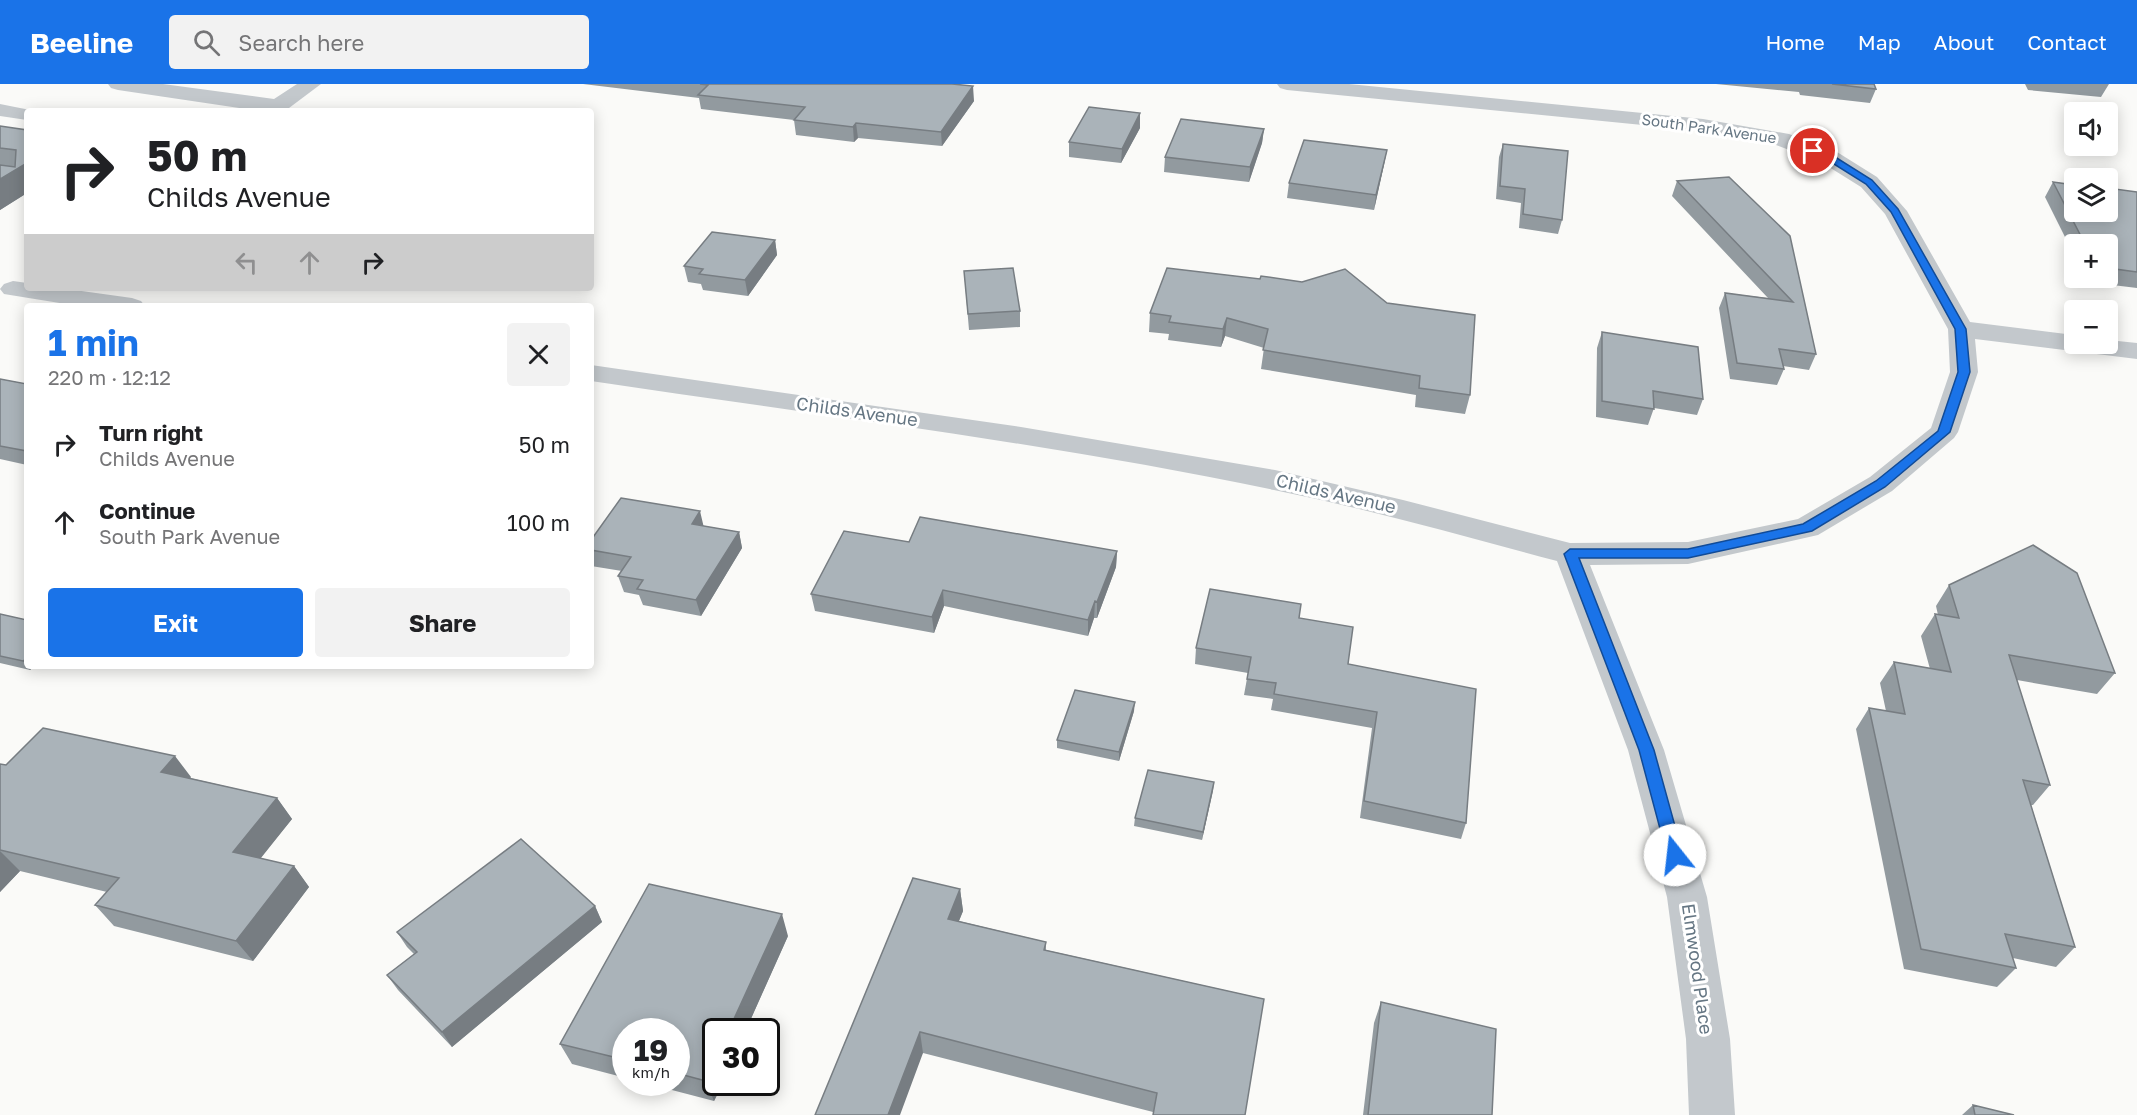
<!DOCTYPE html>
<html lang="en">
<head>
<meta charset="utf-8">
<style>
	body { margin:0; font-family:"Golos Text",sans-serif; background:#f2f2f2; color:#202124; height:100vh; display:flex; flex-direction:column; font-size:22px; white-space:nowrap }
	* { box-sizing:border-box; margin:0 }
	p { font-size:20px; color:#757577 }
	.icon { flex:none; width:33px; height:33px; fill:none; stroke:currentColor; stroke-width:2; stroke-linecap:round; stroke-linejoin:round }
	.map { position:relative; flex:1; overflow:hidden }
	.panel { position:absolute; left:24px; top:219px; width:570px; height:366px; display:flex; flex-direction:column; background:#fff; border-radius:6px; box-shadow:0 3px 15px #0003 }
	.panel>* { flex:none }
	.guide { position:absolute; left:24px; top:24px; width:570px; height:183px; border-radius:6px; box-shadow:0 3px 15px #0003; background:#fff; color:#202124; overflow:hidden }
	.buttons { position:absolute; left:2064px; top:18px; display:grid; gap:12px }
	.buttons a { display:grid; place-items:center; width:54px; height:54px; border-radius:6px; background:#fff; box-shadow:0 3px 15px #0003; font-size:30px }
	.speed { position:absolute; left:612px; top:934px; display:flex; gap:12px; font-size:30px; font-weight:700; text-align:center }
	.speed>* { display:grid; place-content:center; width:78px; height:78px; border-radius:50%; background:#fff; box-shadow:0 3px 15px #0003; line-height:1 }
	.speed small { font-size:15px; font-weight:400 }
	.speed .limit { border:3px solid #111; border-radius:9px; background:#fff; color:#111 }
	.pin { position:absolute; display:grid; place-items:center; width:51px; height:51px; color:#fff; margin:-26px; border:3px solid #fff; border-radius:50%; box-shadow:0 2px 6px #0007 }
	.me { position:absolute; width:66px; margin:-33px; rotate:344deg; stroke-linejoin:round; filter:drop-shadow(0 0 4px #0008) }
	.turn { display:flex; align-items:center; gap:21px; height:126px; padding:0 24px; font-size:27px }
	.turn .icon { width:78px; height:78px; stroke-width:2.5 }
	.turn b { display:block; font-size:42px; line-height:51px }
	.lanes { display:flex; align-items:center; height:57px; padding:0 24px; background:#0003; justify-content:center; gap:30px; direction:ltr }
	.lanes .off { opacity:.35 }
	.round { display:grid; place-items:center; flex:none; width:63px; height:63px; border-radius:6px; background:#f2f2f2 }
	.headline { display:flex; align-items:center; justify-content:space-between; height:102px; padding:0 24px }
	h1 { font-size:36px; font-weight:700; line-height:45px; color:#1a73e8 }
	.primary-button { display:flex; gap:12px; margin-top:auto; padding:12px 24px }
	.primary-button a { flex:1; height:69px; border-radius:6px; background:#1a73e8; color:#fff; font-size:24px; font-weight:700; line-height:69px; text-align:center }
	.primary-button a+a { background:#f2f2f2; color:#202124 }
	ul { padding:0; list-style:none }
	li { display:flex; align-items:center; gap:18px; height:78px; padding:0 24px }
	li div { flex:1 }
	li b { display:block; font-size:22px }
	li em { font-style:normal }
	header { display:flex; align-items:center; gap:36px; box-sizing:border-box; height:84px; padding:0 30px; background:#1a73e8; color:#fff }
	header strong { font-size:28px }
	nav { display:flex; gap:33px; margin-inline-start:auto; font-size:21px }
	.search { width:420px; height:54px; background:#f2f2f2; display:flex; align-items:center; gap:15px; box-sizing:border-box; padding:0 21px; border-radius:6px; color:#757577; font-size:22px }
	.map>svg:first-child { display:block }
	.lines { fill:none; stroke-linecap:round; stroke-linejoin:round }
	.minor { fill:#c3c8cc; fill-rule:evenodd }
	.wall { fill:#929a9f }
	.shaded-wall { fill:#777d82 }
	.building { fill:#aab3b9; stroke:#777d82; stroke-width:1.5 }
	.route { fill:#1a73e8; stroke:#114b97; stroke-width:1.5 }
	.labels { text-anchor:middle; stroke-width:6; stroke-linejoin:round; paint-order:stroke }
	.far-street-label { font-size:15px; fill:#657683; stroke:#fff }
	.street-label { font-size:18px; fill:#657683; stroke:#fff }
</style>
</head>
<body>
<header>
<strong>Beeline</strong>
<div class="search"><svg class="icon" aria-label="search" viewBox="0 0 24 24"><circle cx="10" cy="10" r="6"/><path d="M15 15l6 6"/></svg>Search here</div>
<nav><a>Home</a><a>Map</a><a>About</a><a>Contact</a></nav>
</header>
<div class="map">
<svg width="2137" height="1031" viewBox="0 0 2137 1031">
	<rect width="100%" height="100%" fill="#fafaf8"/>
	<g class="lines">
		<!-- minor -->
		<path class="minor" d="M 108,0 L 163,0 L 274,15 L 297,0 L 321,0 L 285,27 L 260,27 L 118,6 L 111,4 Z
			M 1277,0 L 1349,0 L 1703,35 L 1789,50 L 1837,68 L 1877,93 L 1907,127 L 1970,238 L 2074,251 L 2074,260 L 2108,260 L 2108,256 L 2137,259 L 2137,275 L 1975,255 L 1978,288 L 1958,348 L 1954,354 L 1892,407 L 1818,451 L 1688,480 L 1590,481 L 1664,666 L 1707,813 L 1730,955 L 1735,1031 L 1689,1031 L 1686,955 L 1667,813 L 1628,666 L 1557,477 C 1463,452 1369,425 1274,406 C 1049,359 819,331 591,297 L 591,281 L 1021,343 L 1275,386 L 1403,416 L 1570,459 L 1688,458 L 1798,435 L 1870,393 L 1931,344 L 1950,288 L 1948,245 L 1885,130 L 1861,103 L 1821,78 L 1776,61 L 1703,47 L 1287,6 L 1280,4 Z
			M 0,20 L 35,27 L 27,27 L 27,36 L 0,32 Z
			M 13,197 L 27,199 L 27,204 L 60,204 L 132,214 L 141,217 L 145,222 L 78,222 L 4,210 L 0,205 L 4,200 Z"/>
	</g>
	<!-- wall -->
	<path class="wall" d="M 583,0 L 952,0 L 974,17 L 942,62 L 858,54 L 854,58 L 796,51 L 794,36 L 701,25 L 699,14 Z
		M 1716,0 L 1874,0 L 1876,5 L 1870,19 L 1800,11 L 1799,8 Z
		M 2025,0 L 2109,0 L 2101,13 L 2028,6 Z
		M 0,42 L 27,46 L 27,109 L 0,126 Z
		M 1140,44 L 1121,79 L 1069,73 L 1069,58 Z
		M 1264,45 L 1262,59 L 1249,98 L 1164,88 L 1165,73 Z
		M 1503,60 L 1562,136 L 1558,150 L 1519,144 L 1521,119 L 1496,115 L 1499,73 Z
		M 1387,66 L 1374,126 L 1287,114 L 1289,99 Z
		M 1677,97 L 1790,152 L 1816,270 L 1809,286 L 1783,282 L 1784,285 L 1777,301 L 1730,295 L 1719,224 L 1725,209 L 1768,214 L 1672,112 Z
		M 2053,98 L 2137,108 L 2137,204 L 2088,198 L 2086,194 L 2108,194 L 2108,160 L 2074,160 L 2074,171 L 2045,113 Z
		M 775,156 L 777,171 L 748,212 L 703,206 L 701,200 L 688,198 L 684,182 Z
		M 1167,184 L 1470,311 L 1465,330 L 1415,323 L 1416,311 L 1261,285 L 1264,264 L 1225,252 L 1221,263 L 1168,256 L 1169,250 L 1149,248 L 1150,229 Z
		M 964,187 L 1020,227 L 1020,243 L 969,246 Z
		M 1602,248 L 1703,315 L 1697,331 L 1654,324 L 1648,341 L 1596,333 L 1597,264 Z
		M 0,295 L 27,300 L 27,381 L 0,375 Z
		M 704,442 L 739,448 L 742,464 L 701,532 L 643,521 L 639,511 L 624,508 L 618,492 L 622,487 L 591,482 L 591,456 Z
		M 909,458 L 1117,467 L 1116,483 L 1097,534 L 1094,534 L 1088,552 L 944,522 L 934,549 L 815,527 L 811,510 Z
		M 1949,501 L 2115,589 L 2097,610 L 2017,596 L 2050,701 L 2033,721 L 2031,721 L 2075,863 L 2056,883 L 2013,874 L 2016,884 L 1997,903 L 1904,885 L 1856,645 L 1869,624 L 1886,627 L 1880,599 L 1894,578 L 1930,585 L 1921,552 L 1935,530 L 1938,531 L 1936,522 Z
		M 0,530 L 27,536 L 27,582 L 34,582 L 30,586 L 0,579 Z
		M 1299,534 L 1348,580 L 1466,739 L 1461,755 L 1360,734 L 1372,644 L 1271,626 L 1273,615 L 1244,611 L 1248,589 L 1195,580 L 1196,564 Z
		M 1134,627 L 1119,677 L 1057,664 L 1057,656 Z
		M 0,680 L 6,681 L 191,693 L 190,694 L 277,714 L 292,735 L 260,774 L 294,782 L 309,803 L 253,877 L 114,842 L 95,821 L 107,808 L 20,787 L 0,808 Z
		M 1214,698 L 1202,756 L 1134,742 L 1135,734 Z
		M 960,805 L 963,827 L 959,837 L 1046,858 L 1046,866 L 1264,915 L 1153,1028 L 923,969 L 815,1031 Z
		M 595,822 L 602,838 L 452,963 L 398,906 L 387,891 L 414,870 L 407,863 L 397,848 Z
		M 788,852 L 745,948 L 716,948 L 716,999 L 723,999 L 714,1017 L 645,999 L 676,999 L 676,948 L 626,948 L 626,994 L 572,980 L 560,960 Z
		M 1381,918 L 1492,1031 L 1363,1031 L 1374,939 Z
		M 1973,1021 L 2014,1031 L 1962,1031 Z"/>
	<!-- shaded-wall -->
	<path class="shaded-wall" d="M 973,2 L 974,17 L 942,62 L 941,48 Z
		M 1140,29 L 1140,44 L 1121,79 L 1122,65 Z
		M 856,39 L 858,54 L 854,58 L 853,43 Z
		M 1264,45 L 1262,59 L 1249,98 L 1250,83 Z
		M 1387,66 L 1384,81 L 1374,126 L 1376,111 Z
		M 27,79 L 27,109 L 0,126 L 0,95 Z
		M 775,156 L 777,171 L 748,212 L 745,196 Z
		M 1227,234 L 1225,252 L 1221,263 L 1223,245 Z
		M 700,427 L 704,444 L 692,440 Z
		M 739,448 L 742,464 L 701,532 L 696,516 Z
		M 1117,467 L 1116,483 L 1097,534 L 1097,518 Z
		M 943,506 L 944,522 L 934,549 L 932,533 Z
		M 1095,517 L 1094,534 L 1088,552 L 1088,536 Z
		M 27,574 L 27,582 L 23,577 Z
		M 27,582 L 34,582 L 30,586 Z
		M 1135,618 L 1134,627 L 1119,677 L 1119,668 Z
		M 175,672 L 191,693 L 177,709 L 161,688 Z
		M 1214,698 L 1213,707 L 1202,756 L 1203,748 Z
		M 277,714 L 292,735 L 249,789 L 233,768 Z
		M 0,767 L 20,787 L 0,808 Z
		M 294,782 L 309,803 L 253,877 L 236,857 Z
		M 960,805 L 963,827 L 951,856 L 948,835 Z
		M 595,822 L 602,838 L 452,963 L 442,948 Z
		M 782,830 L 788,852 L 745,948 L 728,948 Z
		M 920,948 L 923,969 L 900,1031 L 888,1031 Z
		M 716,976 L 716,999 L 723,999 L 714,1017 L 706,997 Z"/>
	<!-- building -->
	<path class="building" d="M 700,0 L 952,0 L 973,2 L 941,48 L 856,39 L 853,43 L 794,36 L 805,23 L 698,11 L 708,1 Z
		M 1832,0 L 1874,0 L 1876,5 Z
		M 1089,23 L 1140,29 L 1122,65 L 1069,58 Z
		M 1181,35 L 1264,45 L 1250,83 L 1165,73 Z
		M 0,42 L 27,46 L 27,79 L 0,95 L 0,81 L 15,83 L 16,66 L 0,64 Z
		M 1304,56 L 1387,66 L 1376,111 L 1289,99 Z
		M 1503,60 L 1568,67 L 1562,136 L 1523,130 L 1525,105 L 1500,102 Z
		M 1729,93 L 1790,152 L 1816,270 L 1779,265 L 1784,285 L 1737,279 L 1725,209 L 1793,218 L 1677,97 Z
		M 2053,98 L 2074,101 L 2074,128 L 2108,128 L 2108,104 L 2137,108 L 2137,188 L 2108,184 L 2108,160 L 2085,160 Z
		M 712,148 L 775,156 L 745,196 L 699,190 L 703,185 L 684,182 Z
		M 1013,184 L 1020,227 L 968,230 L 964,187 Z
		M 1167,184 L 1260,195 L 1261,192 L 1302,198 L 1345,185 L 1387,219 L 1475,231 L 1470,311 L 1419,304 L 1420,292 L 1263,266 L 1268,245 L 1227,234 L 1223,245 L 1169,238 L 1171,232 L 1150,229 Z
		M 1602,248 L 1698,263 L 1703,315 L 1653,307 L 1654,325 L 1602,317 Z
		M 0,295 L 27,300 L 27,367 L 0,362 Z
		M 621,414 L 700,427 L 692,440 L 739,448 L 696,516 L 637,505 L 643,496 L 618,492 L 631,473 L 591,466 L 591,456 Z
		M 920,433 L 1117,467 L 1097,518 L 1095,517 L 1088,536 L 943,506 L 932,533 L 811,510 L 844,447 L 909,458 Z
		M 2033,461 L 2077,489 L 2115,589 L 2009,571 L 2050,701 L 2023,696 L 2075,863 L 2005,850 L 2016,884 L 1921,865 L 1869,624 L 1905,630 L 1894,578 L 1951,588 L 1935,530 L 1959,534 L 1949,501 Z
		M 1210,505 L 1301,520 L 1299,534 L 1353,543 L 1348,580 L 1476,605 L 1466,739 L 1364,717 L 1377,628 L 1274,610 L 1276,599 L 1247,595 L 1251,573 L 1196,564 Z
		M 0,530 L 27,536 L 27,574 L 23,577 L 0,572 Z
		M 1075,606 L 1135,618 L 1119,668 L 1057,656 Z
		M 43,644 L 175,672 L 161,688 L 277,714 L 233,768 L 294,782 L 236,857 L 95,821 L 119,794 L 0,766 L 0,680 L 6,681 Z
		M 1148,686 L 1214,698 L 1203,748 L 1135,734 Z
		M 521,755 L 595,822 L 442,948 L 387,891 L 417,868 L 397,848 Z
		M 913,794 L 960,805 L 948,835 L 1046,858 L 1044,866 L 1264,915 L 1245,1031 L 1153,1031 L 1157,1009 L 920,948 L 888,1031 L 815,1031 Z
		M 649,800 L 782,830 L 728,948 L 716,948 L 716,976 L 706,997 L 676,989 L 676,948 L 626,948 L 626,976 L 560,960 Z
		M 1381,918 L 1496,945 L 1492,1031 L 1368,1031 Z
		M 1973,1021 L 2014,1031 L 1975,1031 Z"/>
	<!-- route -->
	<path class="route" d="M 1813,64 L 1832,71 L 1872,96 L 1898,125 L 1966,245 L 1970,288 L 1950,348 L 1885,403 L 1812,447 L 1688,474 L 1579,474 L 1654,666 L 1683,771 L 1681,776 L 1675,778 L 1670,776 L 1667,771 L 1639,666 L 1564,470 L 1570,465 L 1688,465 L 1803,440 L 1876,397 L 1938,347 L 1958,288 L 1955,245 L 1891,128 L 1866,100 L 1826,75 L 1810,69 L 1810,65 Z"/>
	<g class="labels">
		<!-- far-street labels -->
		<g class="far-street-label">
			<text transform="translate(1709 45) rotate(8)" y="5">South Park Avenue</text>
		</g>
		<!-- street labels -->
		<g class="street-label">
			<text transform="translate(857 328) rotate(8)" y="6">Childs Avenue</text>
			<text transform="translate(1336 410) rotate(13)" y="6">Childs Avenue</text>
			<text transform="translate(1697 885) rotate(82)" y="6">Elmwood Place</text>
		</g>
	</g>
</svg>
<div class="buttons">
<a><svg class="icon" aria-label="sound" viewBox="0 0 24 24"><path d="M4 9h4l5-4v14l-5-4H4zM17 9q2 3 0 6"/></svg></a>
<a><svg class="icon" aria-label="layers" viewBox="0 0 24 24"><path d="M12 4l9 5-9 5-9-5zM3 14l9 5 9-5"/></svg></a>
<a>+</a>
<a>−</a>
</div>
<div class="speed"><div>19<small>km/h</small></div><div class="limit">30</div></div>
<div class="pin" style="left:1813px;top:67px;background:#d93025"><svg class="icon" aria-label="arrive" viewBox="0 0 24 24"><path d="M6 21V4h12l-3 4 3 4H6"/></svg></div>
<svg class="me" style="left:1675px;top:771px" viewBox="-20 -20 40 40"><circle r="19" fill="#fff"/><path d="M0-13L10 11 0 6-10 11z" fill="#1a73e8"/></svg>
<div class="guide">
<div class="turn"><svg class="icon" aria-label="right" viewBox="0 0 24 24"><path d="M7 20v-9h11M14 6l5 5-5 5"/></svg><div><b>50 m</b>Childs Avenue</div></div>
<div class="lanes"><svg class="icon off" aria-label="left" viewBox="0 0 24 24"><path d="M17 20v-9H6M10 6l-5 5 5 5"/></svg><svg class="icon off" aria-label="ahead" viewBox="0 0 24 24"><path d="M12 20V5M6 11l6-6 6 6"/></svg><svg class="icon" aria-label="right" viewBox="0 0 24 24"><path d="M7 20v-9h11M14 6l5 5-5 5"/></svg></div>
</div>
<section class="panel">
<div class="headline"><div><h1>1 min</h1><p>220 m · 12:12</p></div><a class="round"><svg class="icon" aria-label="close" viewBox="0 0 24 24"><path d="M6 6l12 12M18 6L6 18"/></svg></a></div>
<ul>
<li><svg class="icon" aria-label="right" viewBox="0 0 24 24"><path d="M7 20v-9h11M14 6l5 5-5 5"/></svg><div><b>Turn right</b><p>Childs Avenue</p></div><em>50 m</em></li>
<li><svg class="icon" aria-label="ahead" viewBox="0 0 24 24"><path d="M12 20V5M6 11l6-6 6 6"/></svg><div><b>Continue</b><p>South Park Avenue</p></div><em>100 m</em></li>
</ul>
<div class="primary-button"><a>Exit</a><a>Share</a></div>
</section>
</div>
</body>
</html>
